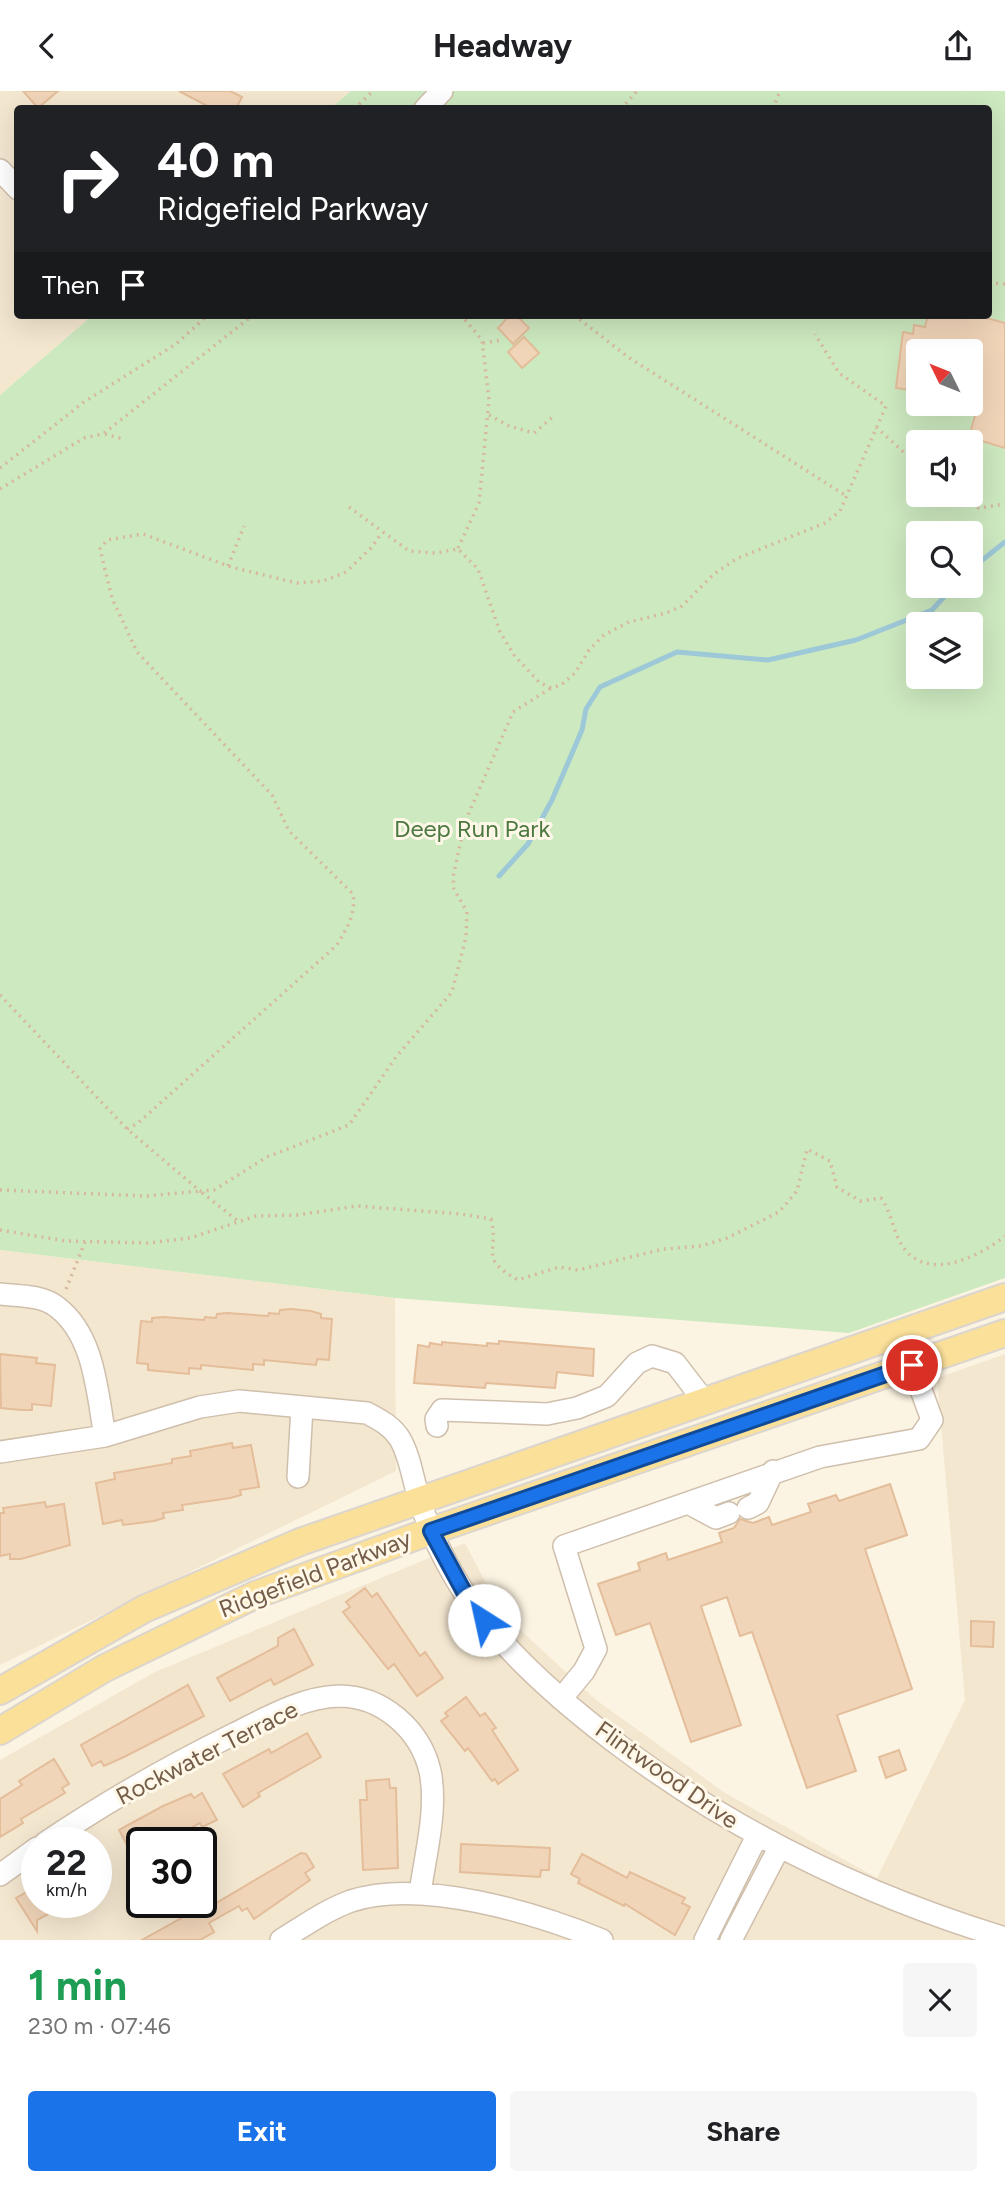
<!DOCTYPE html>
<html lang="en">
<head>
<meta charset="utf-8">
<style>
	body { margin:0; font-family:Figtree,sans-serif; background:#f6f6f6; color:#202124; height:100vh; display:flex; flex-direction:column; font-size:26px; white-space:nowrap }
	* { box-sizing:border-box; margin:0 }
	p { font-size:23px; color:#757577 }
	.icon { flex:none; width:38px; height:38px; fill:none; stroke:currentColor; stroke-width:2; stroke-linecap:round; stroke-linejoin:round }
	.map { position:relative; height:1849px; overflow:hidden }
	.panel { display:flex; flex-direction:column; background:#fff; flex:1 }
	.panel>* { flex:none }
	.top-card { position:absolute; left:14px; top:14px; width:978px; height:214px; border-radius:7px; box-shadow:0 7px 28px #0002; background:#202124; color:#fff; overflow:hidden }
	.needle { width:46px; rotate:313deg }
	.tools { position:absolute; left:906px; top:248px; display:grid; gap:14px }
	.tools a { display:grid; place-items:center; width:77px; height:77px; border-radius:7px; background:#fff; box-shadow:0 7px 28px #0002; font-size:35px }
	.speed { position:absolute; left:21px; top:1736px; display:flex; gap:14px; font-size:35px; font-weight:700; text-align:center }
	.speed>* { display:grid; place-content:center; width:91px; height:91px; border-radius:50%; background:#fff; box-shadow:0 7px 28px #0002; line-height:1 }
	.speed small { font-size:18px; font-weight:400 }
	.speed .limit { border:4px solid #111; border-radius:10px; background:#fff; color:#111 }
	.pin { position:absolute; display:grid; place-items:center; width:60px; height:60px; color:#fff; margin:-30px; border:4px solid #fff; border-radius:50%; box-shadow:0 2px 7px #0007 }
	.me { position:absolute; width:77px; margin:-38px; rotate:325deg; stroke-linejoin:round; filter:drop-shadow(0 0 5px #0008) }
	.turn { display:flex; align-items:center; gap:24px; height:147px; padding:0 28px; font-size:32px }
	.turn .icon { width:91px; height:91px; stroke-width:2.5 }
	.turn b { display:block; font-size:49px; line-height:60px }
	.then { display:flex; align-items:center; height:66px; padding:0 28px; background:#0003; gap:14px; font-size:26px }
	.round { display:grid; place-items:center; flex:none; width:74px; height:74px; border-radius:7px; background:#f6f6f6 }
	.summary { display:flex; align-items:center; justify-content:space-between; height:119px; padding:0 28px }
	h1 { font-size:42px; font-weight:700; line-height:52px; color:#1e9e55 }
	.cta { display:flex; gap:14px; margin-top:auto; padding:14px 28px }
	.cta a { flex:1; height:80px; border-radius:7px; background:#1a73e8; color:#fff; font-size:28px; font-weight:700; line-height:80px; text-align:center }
	.cta a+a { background:#f6f6f6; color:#202124 }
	header { display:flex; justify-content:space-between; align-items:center; height:91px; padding:0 28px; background:#fff; font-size:32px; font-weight:700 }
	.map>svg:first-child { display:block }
	.residential { fill:#f4e7d0; fill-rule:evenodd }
	.green { fill:#cde9c0; fill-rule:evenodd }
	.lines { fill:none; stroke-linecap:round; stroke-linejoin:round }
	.stream { stroke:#9dc8d7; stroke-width:5 }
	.building { fill:#f1d5b9; stroke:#e4bd9a; stroke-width:2 }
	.minor-casing { stroke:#cfbfac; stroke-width:24 }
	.major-casing { stroke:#dbd5cf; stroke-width:30 }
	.path { stroke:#d6b99d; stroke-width:3.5; stroke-dasharray:2 5; stroke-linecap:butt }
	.minor { stroke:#fff; stroke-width:21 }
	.major { stroke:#fbe09a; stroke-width:26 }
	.route-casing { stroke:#114b97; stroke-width:18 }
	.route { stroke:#1a73e8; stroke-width:12 }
	.labels { text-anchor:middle; stroke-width:6; stroke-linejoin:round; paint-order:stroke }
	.park-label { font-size:24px; fill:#4c7941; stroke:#fff8e8 }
	.street-label { font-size:24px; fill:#735c48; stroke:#fff8e8 }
</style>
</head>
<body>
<header><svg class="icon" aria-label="back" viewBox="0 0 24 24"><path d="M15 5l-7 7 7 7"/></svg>Headway<svg class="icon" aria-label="share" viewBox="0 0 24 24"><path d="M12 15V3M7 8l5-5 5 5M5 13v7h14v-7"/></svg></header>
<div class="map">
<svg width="1005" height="1849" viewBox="0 0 1005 1849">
	<rect width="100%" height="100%" fill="#fcf4e2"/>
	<!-- residential -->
	<path class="residential" d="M 0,0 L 351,0 L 331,17 L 18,18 L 18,224 L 93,224 L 0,304 Z
		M 0,1159 L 395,1207 L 396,1380 L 0,1574 Z
		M 1005,1263 L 1005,1849 L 0,1849 L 0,1669 L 155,1581 L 465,1452 L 501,1521 L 595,1608 L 725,1702 L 877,1787 L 965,1609 L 937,1287 ZM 37,1752 L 96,1752 L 96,1811 L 37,1811 ZM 142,1752 L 201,1752 L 201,1811 L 142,1811 Z"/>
	<!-- green -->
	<path class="green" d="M 351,0 L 1005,0 L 1005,1187 L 849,1242 L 395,1207 L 0,1159 L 0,304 L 93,224 L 989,224 L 989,18 L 331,17 ZM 919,261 L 971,261 L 971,313 L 919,313 ZM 919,352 L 971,352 L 971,404 L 919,404 ZM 919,443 L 971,443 L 971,495 L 919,495 ZM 919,534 L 971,534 L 971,586 L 919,586 Z"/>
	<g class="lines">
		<!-- stream -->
		<path class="stream" d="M 971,478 L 1005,451
			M 499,785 L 528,753 L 552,709 L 582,639 L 586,618 L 600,596 L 677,561 L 768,569 L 856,549 L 932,519 L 954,495"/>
	</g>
	<!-- building -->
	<path class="building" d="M 23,0 L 58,0 L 38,17 Z
		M 179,0 L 230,0 L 242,6 L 236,18 L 213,18 Z
		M 510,224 L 516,224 L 529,237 L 513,253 L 498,237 Z
		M 928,224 L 975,224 L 1005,232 L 1005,357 L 969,346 L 978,314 L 971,312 L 971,261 L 919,261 L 919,300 L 896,297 L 903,241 L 913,243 L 914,234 L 925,236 Z
		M 524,246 L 539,262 L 522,277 L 508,261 Z
		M 291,1218 L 311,1220 L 321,1223 L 321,1227 L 332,1228 L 329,1269 L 317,1268 L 316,1274 L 264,1269 L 264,1274 L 253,1273 L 253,1279 L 201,1274 L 201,1278 L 189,1277 L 189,1283 L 148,1279 L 148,1273 L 137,1272 L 141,1230 L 152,1231 L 152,1227 L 163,1226 L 204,1229 L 205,1226 L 216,1227 L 217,1223 L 227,1222 L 268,1225 L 269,1222 L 279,1223 L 280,1219 Z
		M 499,1250 L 594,1258 L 593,1285 L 557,1281 L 555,1297 L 486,1292 L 485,1297 L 414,1292 L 418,1254 L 429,1256 L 430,1252 L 442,1254 L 442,1251 L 487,1255 L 487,1252 L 499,1253 Z
		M 0,1263 L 37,1267 L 36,1272 L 55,1274 L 51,1315 L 32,1313 L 32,1319 L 21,1319 L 1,1317 Z
		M 232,1352 L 233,1357 L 251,1354 L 259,1396 L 240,1399 L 241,1404 L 230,1407 L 182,1414 L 183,1419 L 163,1422 L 164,1427 L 154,1430 L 123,1434 L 122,1429 L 103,1433 L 96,1392 L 115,1388 L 114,1382 L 172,1372 L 172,1368 L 191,1365 L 190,1360 Z
		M 890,1393 L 907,1444 L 865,1458 L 912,1598 L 837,1624 L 856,1680 L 807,1697 L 752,1541 L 740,1545 L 727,1506 L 701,1515 L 741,1634 L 691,1651 L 650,1532 L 616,1544 L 598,1493 L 640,1479 L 638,1472 L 666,1462 L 668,1469 L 722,1451 L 719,1442 L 734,1437 L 740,1428 L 753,1432 L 769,1426 L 772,1434 L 811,1421 L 808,1413 L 836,1404 L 839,1410 Z
		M 45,1411 L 46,1416 L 64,1413 L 70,1454 L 21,1468 L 10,1468 L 10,1463 L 0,1465 L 0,1422 L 4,1422 L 3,1417 Z
		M 365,1497 L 372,1506 L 377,1502 L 420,1565 L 425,1561 L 443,1587 L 417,1605 L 394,1573 L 388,1578 L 343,1521 L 350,1516 L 346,1511 Z
		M 971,1530 L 994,1531 L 993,1556 L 971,1555 Z
		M 294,1538 L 313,1574 L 274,1594 L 271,1588 L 230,1610 L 217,1587 L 278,1555 L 278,1547 Z
		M 188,1594 L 204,1625 L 124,1666 L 104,1675 L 101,1670 L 92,1675 L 81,1654 Z
		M 466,1606 L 480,1625 L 485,1622 L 496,1637 L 492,1639 L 518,1679 L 498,1693 L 495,1688 L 492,1690 L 468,1657 L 465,1660 L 441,1630 L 448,1625 L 445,1622 Z
		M 307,1642 L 321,1666 L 258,1702 L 260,1705 L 243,1716 L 223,1683 L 269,1658 L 271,1662 Z
		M 899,1659 L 906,1679 L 886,1687 L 879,1666 Z
		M 54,1668 L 69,1693 L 62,1697 L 65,1702 L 21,1728 L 23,1732 L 0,1746 L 0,1708 L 22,1694 L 19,1690 Z
		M 389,1688 L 390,1697 L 396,1697 L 398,1777 L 363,1779 L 360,1709 L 367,1709 L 366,1690 Z
		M 202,1702 L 217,1729 L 202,1736 L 200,1732 L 162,1752 L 142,1752 L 142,1782 L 119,1739 L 163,1715 L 191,1703 L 194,1707 Z
		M 461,1753 L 550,1757 L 549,1779 L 541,1779 L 540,1786 L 460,1781 Z
		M 301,1762 L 306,1763 L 314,1776 L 305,1782 L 310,1789 L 254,1828 L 247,1817 L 242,1820 L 239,1815 L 209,1832 L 214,1841 L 200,1849 L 142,1849 L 201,1816 L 209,1811 L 211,1815 Z
		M 582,1763 L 627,1787 L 630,1781 L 685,1807 L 682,1812 L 690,1816 L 675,1844 L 625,1813 L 624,1815 L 578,1792 L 580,1788 L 571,1783 Z
		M 37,1795 L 37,1811 L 70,1811 L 37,1829 L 37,1840 L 16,1807 Z"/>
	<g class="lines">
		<defs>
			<path id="minor" d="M 425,18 L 442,0
				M 0,79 L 18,98
				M 0,1203 C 19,1205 42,1204 57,1216 C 95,1245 97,1302 105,1345
				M 437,1335 L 436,1328 L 442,1319 L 547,1323 L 577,1317 L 607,1305 L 637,1272 L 652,1265 L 675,1272 L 705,1311
				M 0,1361 L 105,1345 L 200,1316 L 239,1310 L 367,1322 C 380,1329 392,1335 400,1348 C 410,1365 413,1389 419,1408 C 433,1450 456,1494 484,1529 C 523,1578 573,1620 624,1658 C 740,1744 867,1805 1005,1847
				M 298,1386 L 302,1316
				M 688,1412 L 716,1427 L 729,1422
				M 748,1417 L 758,1412 L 773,1380
				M 561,1608 L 584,1580 L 596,1558 L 564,1455 L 820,1366 L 919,1348 L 932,1329 L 912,1274
				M 45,1752 C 106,1711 169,1675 234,1643 C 266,1627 302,1606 339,1605 C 382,1605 420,1638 430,1680 C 438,1718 425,1765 420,1802
				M 0,1784 L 37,1757
				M 281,1849 C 304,1835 326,1819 351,1810 C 421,1787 536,1822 602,1849
				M 705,1849 L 757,1745
				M 731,1849 L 779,1757"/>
			<path id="major" d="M 0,1600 L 144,1518 L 300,1451 L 1005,1206
				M 0,1640 L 105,1577 L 255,1504 L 431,1440 L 1005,1242"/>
		</defs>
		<!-- minor casing -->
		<use href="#minor" class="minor-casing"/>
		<!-- major casing -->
		<use href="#major" class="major-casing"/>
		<!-- path -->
		<path class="path" d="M 354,18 L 373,0
			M 621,18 L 637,0
			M 773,18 L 780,0
			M 989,192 L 1005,193
			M 574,224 L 628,266 L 848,406
			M 483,252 L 502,249
			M 489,324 L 509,335 L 534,342 L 555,324
			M 876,336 L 919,375
			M 105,343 L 123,348
			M 0,377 L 84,311 L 176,253 L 208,224
			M 0,398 L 84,347 L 103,343 L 253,224
			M 952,404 L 979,417 L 1005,413
			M 349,416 L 409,460 L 436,462 L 458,458 L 478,478 L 500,541 L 514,564 L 539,591 L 551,597 L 561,594 L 575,582 L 589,559 L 604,544 L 629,531 L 666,522 L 682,515 L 714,483 L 736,468 L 825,432 L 840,420 L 886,315 L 839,282 L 815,243
			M 458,457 L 479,412 L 489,309 L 482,249 L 461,224
			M 228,475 L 244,435
			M 0,904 L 127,1038 L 200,1100 L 214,1099 L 267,1066 L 349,1034 L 396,966 L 452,901 L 466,846 L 467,821 L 454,798 L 453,786 L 465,731 L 513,621 L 551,597
			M 127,1038 L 138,1032 L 337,854 C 347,837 356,823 353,803 L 289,740 L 272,704 L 137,561 L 112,507 L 100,458 L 107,449 L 143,443 L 231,476 L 297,492 L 323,490 L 346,481 L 372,456 L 382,441
			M 0,1099 L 146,1105 L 200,1100 L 238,1130
			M 0,1139 L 66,1150 L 148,1152 L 190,1147 L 256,1125 L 297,1124 L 357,1115 L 461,1123 L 491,1128 C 500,1162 477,1166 518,1189 L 559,1176 L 578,1179 L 663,1158 L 701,1155 L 727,1147 L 779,1121 L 797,1100 L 807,1058 L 830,1070 L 837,1096 L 860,1110 L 881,1107 C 893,1123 893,1146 907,1161 C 933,1189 982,1164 1005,1145
			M 66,1198 L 85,1151"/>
		<!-- minor -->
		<use href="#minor" class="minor"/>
		<!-- major -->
		<use href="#major" class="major"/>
	</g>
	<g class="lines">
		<defs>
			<path id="route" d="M 484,1529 L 463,1499 L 431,1440 L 912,1274"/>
		</defs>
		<!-- route casing -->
		<use href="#route" class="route-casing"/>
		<!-- route -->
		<use href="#route" class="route"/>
	</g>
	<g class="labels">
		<!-- park labels -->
		<g class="park-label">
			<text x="472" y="746">Deep Run Park</text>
		</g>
		<!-- street labels -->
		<g class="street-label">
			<text transform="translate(315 1483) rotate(-21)" y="8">Ridgefield Parkway</text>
			<text transform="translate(207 1662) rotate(-27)" y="8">Rockwater Terrace</text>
			<text transform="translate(667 1684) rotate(35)" y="8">Flintwood Drive</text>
		</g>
	</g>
</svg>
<div class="tools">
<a><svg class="needle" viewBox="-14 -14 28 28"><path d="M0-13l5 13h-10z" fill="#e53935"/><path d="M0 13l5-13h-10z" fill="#757577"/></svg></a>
<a><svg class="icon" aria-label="sound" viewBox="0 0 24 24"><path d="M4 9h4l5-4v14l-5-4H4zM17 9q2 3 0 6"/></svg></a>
<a><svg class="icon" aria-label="search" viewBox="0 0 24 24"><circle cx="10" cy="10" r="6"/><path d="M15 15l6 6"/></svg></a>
<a><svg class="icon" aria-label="layers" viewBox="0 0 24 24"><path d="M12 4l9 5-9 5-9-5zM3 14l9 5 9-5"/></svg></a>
</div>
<div class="speed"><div>22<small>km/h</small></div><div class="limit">30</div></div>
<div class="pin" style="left:912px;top:1274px;background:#d93025"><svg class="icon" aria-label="arrive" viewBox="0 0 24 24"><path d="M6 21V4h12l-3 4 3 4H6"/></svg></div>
<svg class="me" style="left:484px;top:1529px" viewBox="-20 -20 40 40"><circle r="19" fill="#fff"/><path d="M0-13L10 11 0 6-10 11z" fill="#1a73e8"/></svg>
<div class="top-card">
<div class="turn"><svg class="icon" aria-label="right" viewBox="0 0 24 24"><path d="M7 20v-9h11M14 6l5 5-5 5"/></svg><div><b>40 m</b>Ridgefield Parkway</div></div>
<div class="then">Then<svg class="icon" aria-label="arrive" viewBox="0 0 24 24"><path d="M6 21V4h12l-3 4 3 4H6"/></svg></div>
</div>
</div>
<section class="panel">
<div class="summary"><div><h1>1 min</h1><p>230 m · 07:46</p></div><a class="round"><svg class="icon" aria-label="close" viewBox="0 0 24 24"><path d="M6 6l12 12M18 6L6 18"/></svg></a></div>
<div class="cta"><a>Exit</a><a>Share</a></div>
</section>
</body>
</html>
